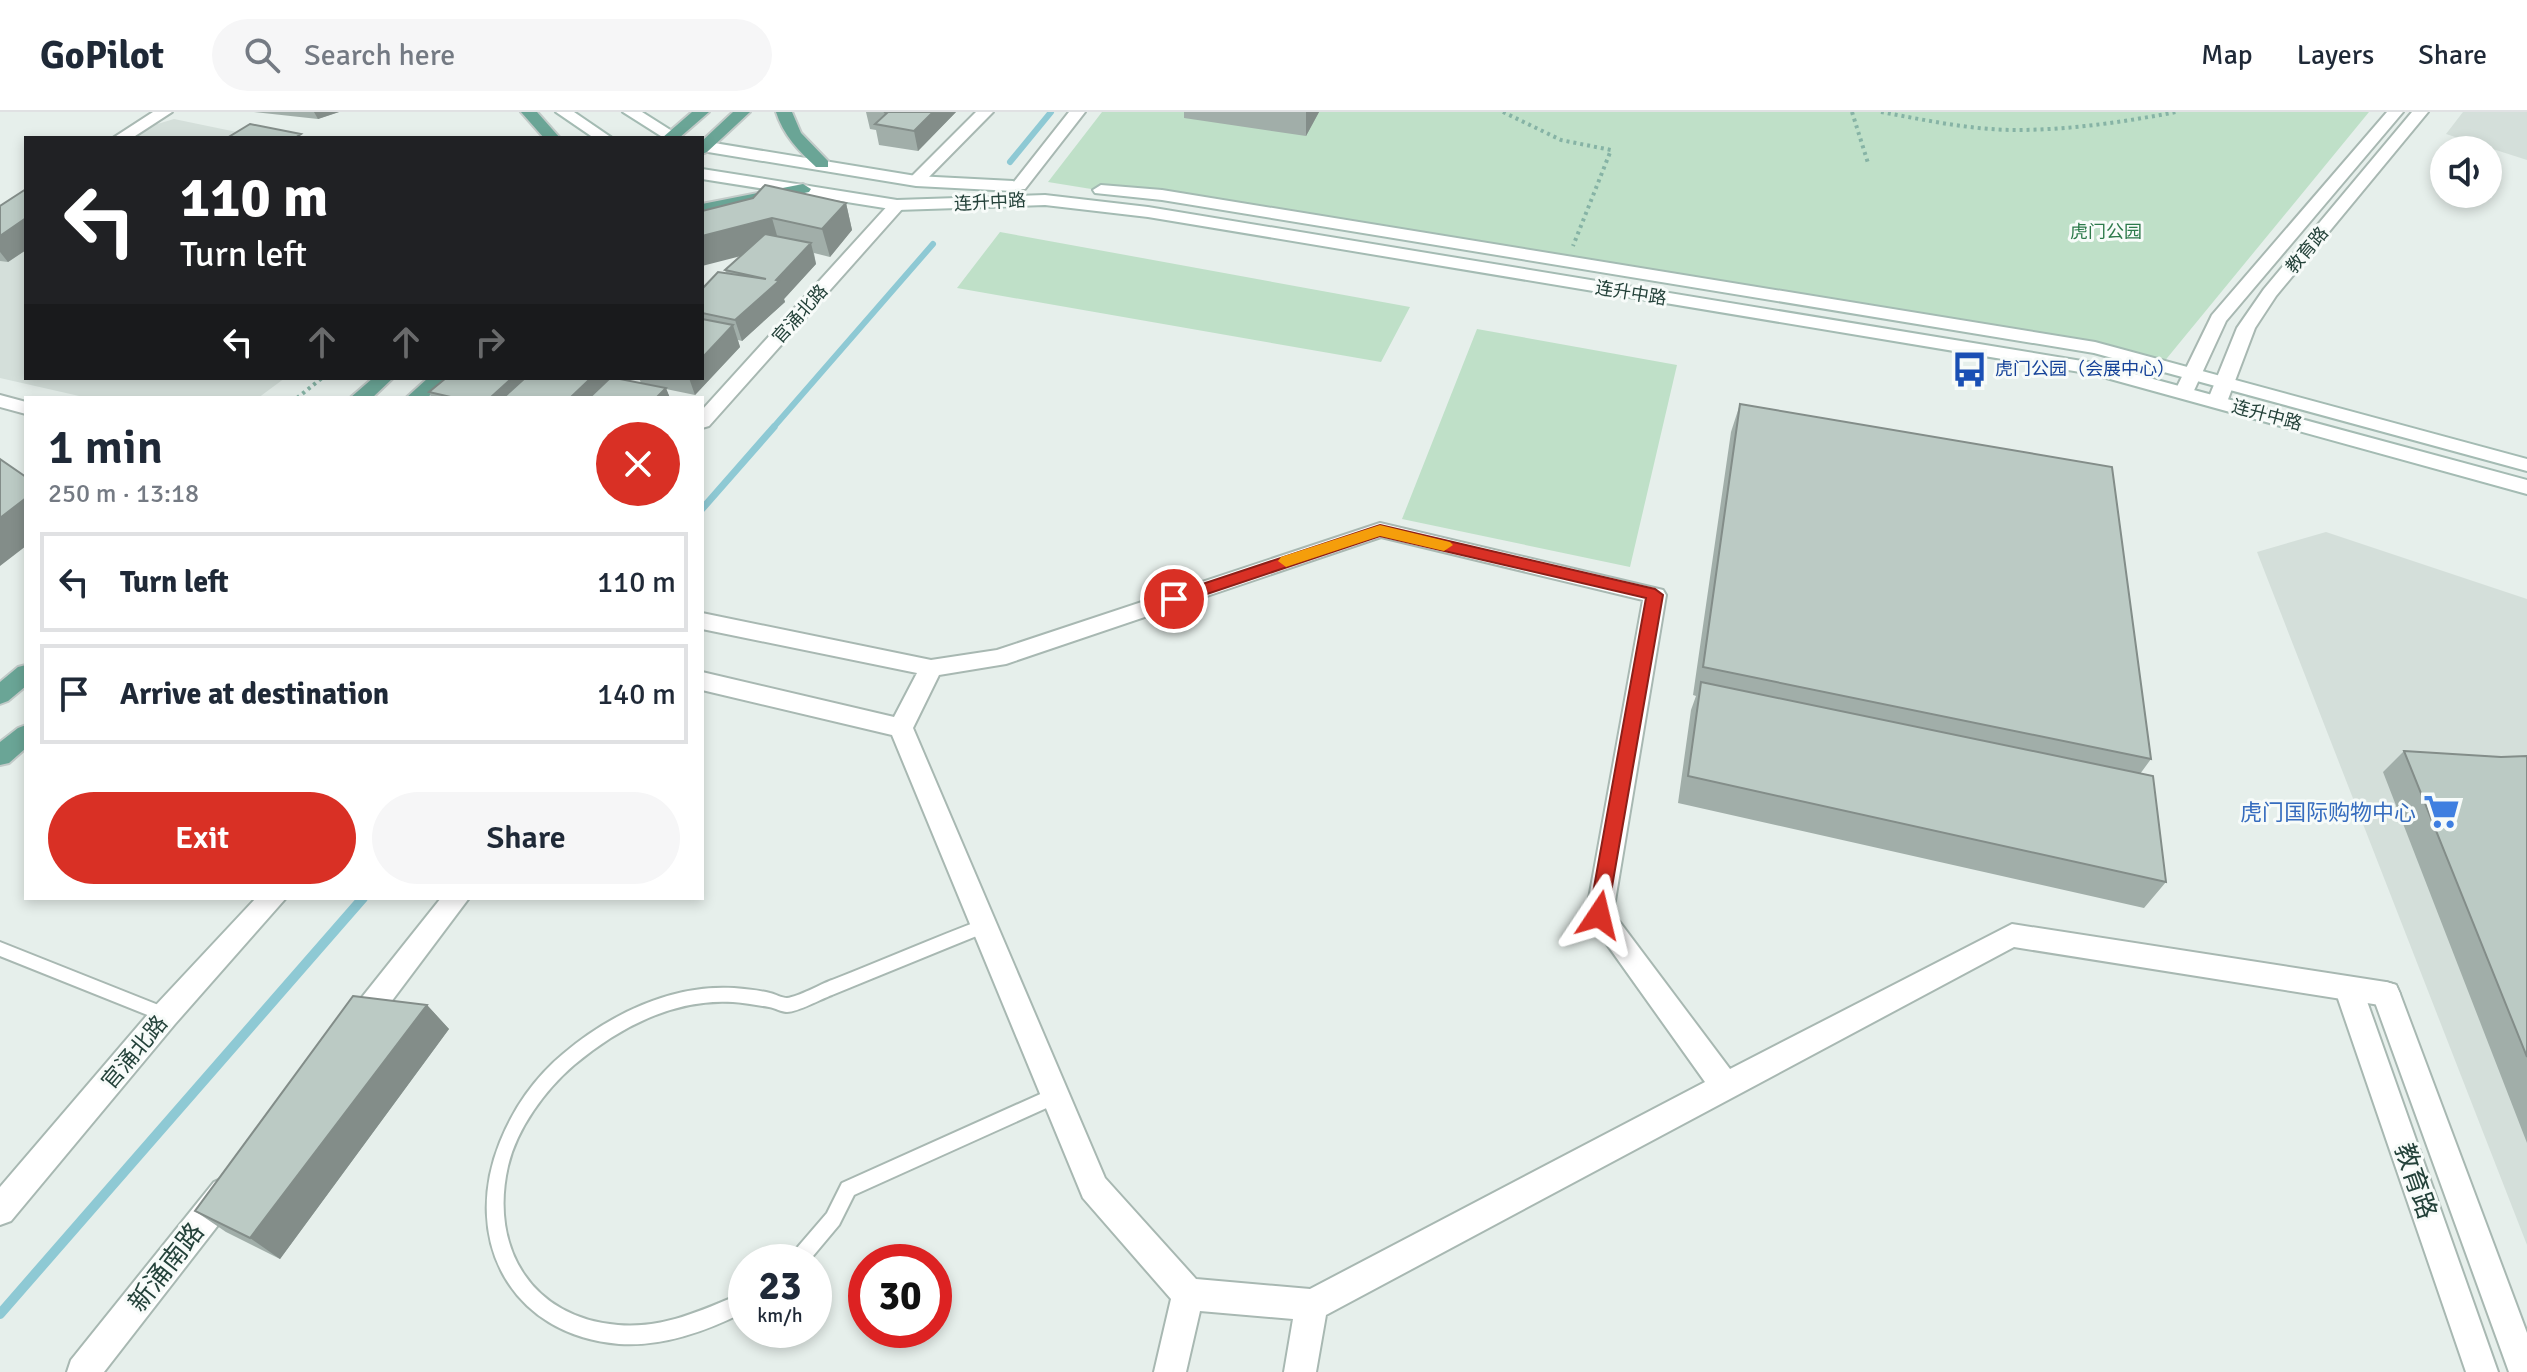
<!DOCTYPE html>
<html lang="en">
<head>
<meta charset="utf-8">
<style>
	body { margin:0; font-family:Signika,"Noto Sans SC",sans-serif; background:#f6f6f7; color:#1f2937; height:100vh; display:flex; flex-direction:column; font-size:30px; white-space:nowrap }
	* { box-sizing:border-box; margin:0 }
	p { font-size:26px; color:#747a83 }
	.icon { flex:none; width:44px; height:44px; fill:none; stroke:currentColor; stroke-width:2; stroke-linecap:round; stroke-linejoin:round }
	.map { position:relative; flex:1; overflow:hidden }
	.sheet { position:absolute; left:24px; top:284px; width:680px; height:504px; display:flex; flex-direction:column; background:#fff; border-radius:0px; box-shadow:0 4px 12px #0003 }
	.sheet>* { flex:none }
	.top-card { position:absolute; left:24px; top:24px; width:680px; height:244px; border-radius:0px; box-shadow:0 4px 12px #0003; background:#202124; color:#fff; overflow:hidden }
	.controls { position:absolute; left:2430px; top:24px; display:grid; gap:16px }
	.controls a { display:grid; place-items:center; width:72px; height:72px; border-radius:50%; background:#fff; box-shadow:0 4px 12px #0003; font-size:40px }
	.speed { position:absolute; left:728px; top:1132px; display:flex; gap:16px; font-size:40px; font-weight:700; text-align:center }
	.speed>* { display:grid; place-content:center; width:104px; height:104px; border-radius:50%; background:#fff; box-shadow:0 4px 12px #0003; line-height:1 }
	.speed small { font-size:20px; font-weight:400 }
	.speed .limit { border:12px solid #d22; background:#fff; color:#111 }
	.pin { position:absolute; display:grid; place-items:center; width:68px; height:68px; color:#fff; margin:-34px; border:4px solid #fff; border-radius:50%; box-shadow:0 2px 8px #0007 }
	.me { position:absolute; width:88px; margin:-44px; rotate:10deg; stroke-linejoin:round; filter:drop-shadow(0 0 6px #0008) }
	.turn { display:flex; align-items:center; gap:28px; height:168px; padding:0 24px; font-size:36px }
	.turn .icon { width:104px; height:104px; stroke-width:2.5 }
	.turn b { display:block; font-size:56px; line-height:68px }
	.lanes { display:flex; align-items:center; height:76px; padding:0 24px; background:#0003; justify-content:center; gap:40px; direction:ltr }
	.lanes .off { opacity:.35 }
	.round { display:grid; place-items:center; flex:none; width:84px; height:84px; border-radius:42px; background:#f6f6f7 }
	.summary { display:flex; align-items:center; justify-content:space-between; height:136px; padding:0 24px }
	h1 { font-size:48px; font-weight:600; line-height:60px }
	.primary-button { display:flex; gap:16px; margin-top:auto; padding:16px 24px }
	.primary-button a { flex:1; height:92px; border-radius:48px; background:#d93025; color:#fff; font-size:32px; font-weight:600; line-height:92px; text-align:center }
	.primary-button a+a { background:#f6f6f7; color:#1f2937 }
	ul { padding:0; list-style:none }
	li { display:flex; align-items:center; gap:24px; height:100px; margin:0 16px 12px; padding:0 8px; border:4px solid #e0e1e3; border-radius:0px }
	li div { flex:1 }
	li b { display:block; font-size:30px }
	li em { font-style:normal }
	header { display:flex; align-items:center; gap:48px; box-sizing:border-box; height:112px; padding:0 40px; background:#fff; border-bottom:2px solid #e0e1e3 }
	header strong { font-size:38px }
	nav { display:flex; gap:44px; margin-inline-start:auto; font-size:28px }
	.search { width:560px; height:72px; background:#f6f6f7; display:flex; align-items:center; gap:20px; box-sizing:border-box; padding:0 28px; border-radius:44px; color:#747a83; font-size:30px }
	.map>svg:first-child { display:block }
	.built { fill:#d4dfda }
	.green { fill:#bfe0c8 }
	.lines { fill:none; stroke-linecap:round; stroke-linejoin:round }
	.stream-far2 { stroke:#8ec9d4; stroke-width:6 }
	.stream-far1 { stroke:#8ec9d4; stroke-width:7 }
	.stream { stroke:#8ec9d4; stroke-width:10 }
	.service-casing { stroke:#a8b8b2; stroke-width:4 }
	.minor-casing { stroke:#a8b8b2; stroke-width:4 }
	.tertiary-casing { stroke:#a8b8b2; stroke-width:4 }
	.secondary-casing { stroke:#a4bbb3; stroke-width:4 }
	.primary-casing { stroke:#c2cac8; stroke-width:4 }
	.path { stroke:#86b3a5; stroke-width:4; stroke-dasharray:3 4; stroke-linecap:butt }
	.service { fill:#fff; fill-rule:evenodd }
	.minor { fill:#fff; fill-rule:evenodd }
	.tertiary { fill:#fff; fill-rule:evenodd }
	.secondary { fill:#fff; fill-rule:evenodd }
	.primary { fill:#6aa596; fill-rule:evenodd }
	.wall { fill:#a1aea9 }
	.shaded-wall { fill:#838d89 }
	.building { fill:#bbcac4; stroke:#838d89; stroke-width:2 }
	.route { fill:#d93025; stroke:#8d1f18; stroke-width:2 }
	.slow { fill:#f59e0b }
	.labels { text-anchor:middle; stroke-width:6; stroke-linejoin:round; paint-order:stroke }
	.far-street-label { font-size:18px; fill:#24423a; stroke:#f7fbf9 }
	.far-park-label { font-size:18px; fill:#2d7a4b; stroke:#f7fbf9 }
	.far-transit-label { font-size:18px; fill:#164399; stroke:#f7fbf9; text-anchor:start }
	.shop-label { font-size:22px; fill:#366cbe; stroke:#f7fbf9; text-anchor:end }
	.street-label { font-size:22px; fill:#24423a; stroke:#f7fbf9 }
	.near-street-label { font-size:26px; fill:#24423a; stroke:#f7fbf9 }
</style>
</head>
<body>
<header>
<strong>GoPilot</strong>
<div class="search"><svg class="icon" aria-label="search" viewBox="0 0 24 24"><circle cx="10" cy="10" r="6"/><path d="M15 15l6 6"/></svg>Search here</div>
<nav><a>Map</a><a>Layers</a><a>Share</a></nav>
</header>
<div class="map">
<svg width="2527" height="1260" viewBox="0 0 2527 1260">
	<rect width="100%" height="100%" fill="#e6efeb"/>
	<!-- built -->
	<path class="built" d="M 2463,0 L 2527,0 L 2527,48 L 2446,22 Z
		M 174,7 L 265,26 L 134,26 L 154,13 Z
		M 26,99 L 26,266 L 285,266 L 258,286 L 88,286 L 0,266 L 0,117 Z
		M 2326,420 L 2527,487 L 2527,1133 L 2257,440 Z"/>
	<!-- green -->
	<path class="green" d="M 1102,0 L 2369,0 L 2163,251 L 1048,70 Z
		M 1000,120 L 1410,195 L 1381,250 L 957,176 Z
		M 1477,217 L 1677,253 L 1630,455 L 1402,407 Z"/>
	<g class="lines">
		<!-- stream-far2 -->
		<path class="stream-far2" d="M 1010,50 L 1051,0
			M 772,317 L 933,132"/>
		<!-- stream-far1 -->
		<path class="stream-far1" d="M 702,397 L 774,315"/>
		<!-- stream -->
		<path class="stream" d="M 0,1202 L 363,786"/>
		<defs>
			<path id="service" d="M 984,807 L 989,809 L 992,814 L 989,819 C 937,840 885,861 832,883 C 821,887 798,900 787,900 C 782,900 775,896 769,895 C 757,893 745,891 733,890 C 674,886 618,916 574,953 C 545,978 517,1016 508,1054 C 489,1136 532,1206 618,1213 C 665,1217 704,1197 746,1180 L 746,1199 C 707,1219 663,1235 619,1232 C 510,1223 461,1127 500,1030 C 513,997 535,965 563,942 C 609,903 671,872 734,876 C 746,877 758,878 770,881 C 775,882 782,886 787,886 C 798,885 821,872 832,868 C 883,848 933,826 984,807 Z
				M 0,830 L 171,898 L 173,903 L 171,908 L 165,910 L 0,844 Z
				M 1056,975 L 1062,977 L 1064,983 L 1062,989 L 854,1083 L 839,1113 L 808,1150 L 787,1150 L 790,1144 L 827,1101 L 842,1071 Z"/>
			<path id="minor" d="M 153,0 L 172,0 L 132,26 L 113,26 Z
				M 976,0 L 993,0 L 922,72 L 910,72 L 910,66 Z
				M 1069,0 L 1085,0 L 1025,77 L 1013,77 L 1013,71 Z
				M 897,88 L 905,93 L 903,96 L 709,314 L 702,316 L 702,298 L 891,90 Z
				M 0,283 L 26,290 L 26,302 L 0,295 Z
				M 1380,411 L 1663,478 L 1666,483 L 1613,801 L 1730,957 L 2012,812 L 2386,870 L 2396,873 L 2400,882 L 2396,891 L 2386,894 L 2014,835 L 1326,1203 L 1316,1260 L 1284,1260 L 1293,1207 L 1200,1199 L 1186,1260 L 1154,1260 L 1171,1187 L 1083,1086 L 892,623 L 702,578 L 702,560 L 894,605 L 917,561 L 702,517 L 702,501 L 931,548 L 997,538 ZM 1381,425 L 1643,488 L 1586,803 L 1705,970 L 1310,1177 L 1196,1167 L 1105,1066 L 913,616 L 939,563 L 1006,552 Z
				M 256,786 L 286,786 L 175,912 L 11,1109 L 0,1113 L 0,1075 L 155,894 Z
				M 441,786 L 469,786 L 367,922 L 357,926 L 347,922 L 343,913 L 347,904 Z
				M 225,1065 L 236,1070 L 240,1080 L 236,1090 L 104,1260 L 67,1260 L 71,1248 L 214,1070 Z"/>
			<path id="tertiary" d="M 2387,0 L 2403,0 L 2226,209 L 2191,285 L 2177,285 L 2174,281 L 2212,203 Z
				M 2412,0 L 2428,0 L 2276,184 L 2255,216 L 2227,290 L 2224,294 L 2210,294 L 2207,290 L 2237,216 L 2264,177 Z
				M 2349,866 L 2359,869 L 2363,878 L 2498,1260 L 2466,1260 L 2335,878 L 2339,869 Z
				M 2386,870 L 2396,873 L 2400,882 L 2527,1221 L 2527,1260 L 2509,1260 L 2372,882 L 2376,873 Z"/>
			<path id="secondary" d="M 556,0 L 574,0 L 612,26 L 594,26 Z
				M 623,0 L 642,0 L 683,26 L 664,26 Z
				M 702,29 L 916,64 L 1013,69 L 1021,74 L 1013,79 L 916,74 L 702,39 Z
				M 702,57 L 897,88 L 1045,83 L 1148,95 L 2094,251 L 2527,368 L 2527,382 L 2092,262 L 1148,105 L 1045,93 L 897,98 L 702,67 Z
				M 1101,73 L 1162,78 L 2095,230 L 2527,347 L 2527,359 L 2094,241 L 1162,88 L 1095,81 L 1093,78 Z"/>
			<path id="primary" d="M 521,0 L 537,0 L 560,26 L 544,26 Z
				M 692,0 L 709,0 L 679,26 L 662,26 Z
				M 733,0 L 750,0 L 707,40 L 702,42 L 702,29 Z
				M 776,0 L 792,0 L 801,21 L 828,49 L 828,55 L 816,55 C 799,39 783,23 776,0 Z
				M 803,72 L 811,77 L 809,80 L 702,102 L 702,92 Z
				M 373,266 L 393,266 L 372,286 L 350,286 Z
				M 428,266 L 448,266 L 427,286 L 406,286 Z
				M 26,553 L 26,574 L 8,589 L 0,592 L 0,570 L 18,555 Z
				M 26,613 L 26,636 L 9,651 L 0,653 L 0,630 L 18,616 Z"/>
		</defs>
		<!-- service casing -->
		<use href="#service" class="service-casing"/>
		<!-- minor casing -->
		<use href="#minor" class="minor-casing"/>
		<!-- tertiary casing -->
		<use href="#tertiary" class="tertiary-casing"/>
		<!-- secondary casing -->
		<use href="#secondary" class="secondary-casing"/>
		<!-- primary casing -->
		<use href="#primary" class="primary-casing"/>
		<!-- path -->
		<path class="path" d="M 1503,0 L 1561,28 L 1611,38 L 1573,134
			M 1852,0 L 1868,51
			M 1881,0 C 1925,8 1971,18 2016,18 C 2069,18 2124,10 2176,0
			M 297,286 L 322,266"/>
		<!-- service -->
		<use href="#service" class="service"/>
		<!-- minor -->
		<use href="#minor" class="minor"/>
		<!-- tertiary -->
		<use href="#tertiary" class="tertiary"/>
		<!-- secondary -->
		<use href="#secondary" class="secondary"/>
		<!-- primary -->
		<use href="#primary" class="primary"/>
	</g>
	<!-- wall -->
	<path class="wall" d="M 254,0 L 339,0 L 318,7 Z
		M 866,0 L 956,0 L 918,39 L 879,33 L 876,18 L 870,17 Z
		M 1184,0 L 1319,0 L 1306,24 L 1184,6 Z
		M 26,77 L 26,138 L 8,150 L 0,149 L 0,94 Z
		M 846,91 L 852,118 L 830,145 L 814,141 L 816,152 L 784,187 L 785,190 L 742,229 L 738,228 L 740,235 L 695,283 L 666,277 L 670,286 L 432,286 L 429,280 L 446,266 L 608,266 L 641,271 L 639,266 L 702,266 L 702,177 L 726,161 L 725,158 L 741,144 L 702,99 Z
		M 1740,292 L 2151,647 L 2140,662 L 2166,770 L 2144,796 L 1678,691 L 1691,598 L 1696,584 L 1693,583 L 1731,320 Z
		M 2404,639 L 2501,645 L 2527,644 L 2527,1031 L 2383,660 Z
		M 427,893 L 449,917 L 280,1147 L 226,1120 L 195,1099 Z"/>
	<!-- shaded-wall -->
	<path class="shaded-wall" d="M 314,0 L 339,0 L 318,7 Z
		M 933,0 L 956,0 L 918,39 L 914,19 Z
		M 1306,0 L 1319,0 L 1306,24 Z
		M 846,91 L 852,118 L 830,145 L 822,117 Z
		M 26,106 L 26,138 L 8,150 L 0,140 L 0,124 Z
		M 772,106 L 780,134 L 702,154 L 702,124 Z
		M 811,131 L 816,152 L 784,187 L 785,190 L 742,229 L 735,208 Z
		M 733,213 L 740,235 L 695,283 L 689,266 L 702,266 L 702,246 Z
		M 512,266 L 545,266 L 524,286 L 490,286 Z
		M 591,266 L 608,266 L 612,276 L 602,286 L 570,286 Z
		M 666,276 L 670,286 L 656,286 Z
		M 26,386 L 26,434 L 0,454 L 0,406 Z
		M 427,893 L 449,917 L 280,1147 L 250,1126 Z"/>
	<!-- building -->
	<path class="building" d="M 884,0 L 933,0 L 914,19 L 875,12 L 887,1 Z
		M 250,12 L 301,22 L 295,26 L 227,26 Z
		M 765,73 L 846,91 L 822,117 L 772,106 L 702,124 L 702,99 L 753,86 Z
		M 26,77 L 26,106 L 0,124 L 0,94 Z
		M 765,122 L 811,131 L 776,168 L 779,169 L 735,208 L 702,201 L 702,177 L 718,160 L 766,167 L 725,158 Z
		M 702,207 L 733,213 L 702,246 Z
		M 446,266 L 512,266 L 490,286 L 455,286 L 429,280 Z
		M 525,266 L 591,266 L 570,286 L 503,286 Z
		M 610,266 L 615,266 L 666,276 L 656,286 L 589,286 Z
		M 1740,292 L 2112,355 L 2151,647 L 1703,555 Z
		M 0,347 L 26,365 L 26,386 L 0,406 Z
		M 1701,570 L 2153,664 L 2166,770 L 1688,664 Z
		M 2404,639 L 2501,645 L 2527,644 L 2527,945 Z
		M 353,884 L 427,893 L 250,1126 L 195,1099 Z"/>
	<!-- route -->
	<path class="route" d="M 1380,413 L 1655,477 L 1663,483 L 1606,809 L 1599,812 L 1592,809 L 1589,803 L 1646,486 L 1380,424 L 1180,491 L 1174,493 L 1166,487 L 1169,483 Z"/>
	<!-- slow -->
	<path class="slow" d="M 1380,413 L 1450,430 L 1453,433 L 1444,439 L 1380,424 L 1286,455 L 1278,449 L 1281,445 Z"/>
	<!-- icons -->
	<defs>
		<symbol id="bus-bare" viewBox="-9 -9 18 18"><path d="M-5-6H5V4H4V6H2V4H-2V6H-4V4H-5ZM-3.5-4V0h7V-4ZM-3.5 1.2v1.5H-2V1.2ZM2 1.2v1.5H3.5V1.2Z" fill="#1a4fb4" stroke="#f7fbf9" stroke-width="2.5" paint-order="stroke"/></symbol>
		<symbol id="supermarket-bare" viewBox="-9 -9 18 18"><path d="M-6-5.5h2.5l.6 2H6L4.5 2H-2.5L-4.4-4H-6ZM-1.5 3.2a1.3 1.3 0 1 0 .1 0ZM3 3.2a1.3 1.3 0 1 0 .1 0Z" fill="#3f7fe0" stroke="#f7fbf9" stroke-width="2.5" paint-order="stroke"/></symbol>
	</defs>
	<g fill-rule="evenodd">
		<use href="#bus-bare" x="1944" y="232" width="51" height="51"/>
		<use href="#supermarket-bare" x="2416" y="674" width="51" height="51"/>
	</g>
	<g class="labels">
		<!-- far-street labels -->
		<g class="far-street-label">
			<text transform="translate(990 90) rotate(-3)" y="6">连升中路</text>
			<text transform="translate(2307 138) rotate(-50)" y="6">教育路</text>
			<text transform="translate(1631 181) rotate(9)" y="6">连升中路</text>
			<text transform="translate(800 202) rotate(-48)" y="6">官涌北路</text>
			<text transform="translate(2267 303) rotate(15)" y="6">连升中路</text>
		</g>
		<!-- far-park labels -->
		<g class="far-park-label">
			<text x="2106" y="126">虎门公园</text>
		</g>
		<!-- far-transit labels -->
		<g class="far-transit-label">
			<text x="1995" y="263">虎门公园（会展中心）</text>
		</g>
		<!-- shop labels -->
		<g class="shop-label">
			<text x="2416" y="708">虎门国际购物中心</text>
		</g>
		<!-- street labels -->
		<g class="street-label">
			<text transform="translate(134 940) rotate(-50)" y="8">官涌北路</text>
		</g>
		<!-- near-street labels -->
		<g class="near-street-label">
			<text transform="translate(2416 1069) rotate(71)" y="9">教育路</text>
			<text transform="translate(166 1155) rotate(-52)" y="9">新涌南路</text>
		</g>
	</g>
</svg>
<div class="controls">
<a><svg class="icon" aria-label="sound" viewBox="0 0 24 24"><path d="M4 9h4l5-4v14l-5-4H4zM17 9q2 3 0 6"/></svg></a>
</div>
<div class="speed"><div>23<small>km/h</small></div><div class="limit">30</div></div>
<div class="pin" style="left:1174px;top:487px;background:#d93025"><svg class="icon" aria-label="arrive" viewBox="0 0 24 24"><path d="M6 21V4h12l-3 4 3 4H6"/></svg></div>
<svg class="me" style="left:1599px;top:803px" viewBox="-20 -20 40 40"><path d="M0-17L14 15 0 8-14 15z" fill="#d93025" stroke="#fff" stroke-width="4"/></svg>
<div class="top-card">
<div class="turn"><svg class="icon" aria-label="left" viewBox="0 0 24 24"><path d="M17 20v-9H6M10 6l-5 5 5 5"/></svg><div><b>110 m</b>Turn left</div></div>
<div class="lanes"><svg class="icon" aria-label="left" viewBox="0 0 24 24"><path d="M17 20v-9H6M10 6l-5 5 5 5"/></svg><svg class="icon off" aria-label="ahead" viewBox="0 0 24 24"><path d="M12 20V5M6 11l6-6 6 6"/></svg><svg class="icon off" aria-label="ahead" viewBox="0 0 24 24"><path d="M12 20V5M6 11l6-6 6 6"/></svg><svg class="icon off" aria-label="right" viewBox="0 0 24 24"><path d="M7 20v-9h11M14 6l5 5-5 5"/></svg></div>
</div>
<section class="sheet">
<div class="summary"><div><h1>1 min</h1><p>250 m · 13:18</p></div><a class="round" style="background:#d93025;color:#fff"><svg class="icon" aria-label="close" viewBox="0 0 24 24"><path d="M6 6l12 12M18 6L6 18"/></svg></a></div>
<ul>
<li><svg class="icon" aria-label="left" viewBox="0 0 24 24"><path d="M17 20v-9H6M10 6l-5 5 5 5"/></svg><div><b>Turn left</b></div><em>110 m</em></li>
<li><svg class="icon" aria-label="arrive" viewBox="0 0 24 24"><path d="M6 21V4h12l-3 4 3 4H6"/></svg><div><b>Arrive at destination</b></div><em>140 m</em></li>
</ul>
<div class="primary-button"><a>Exit</a><a>Share</a></div>
</section>
</div>
</body>
</html>
